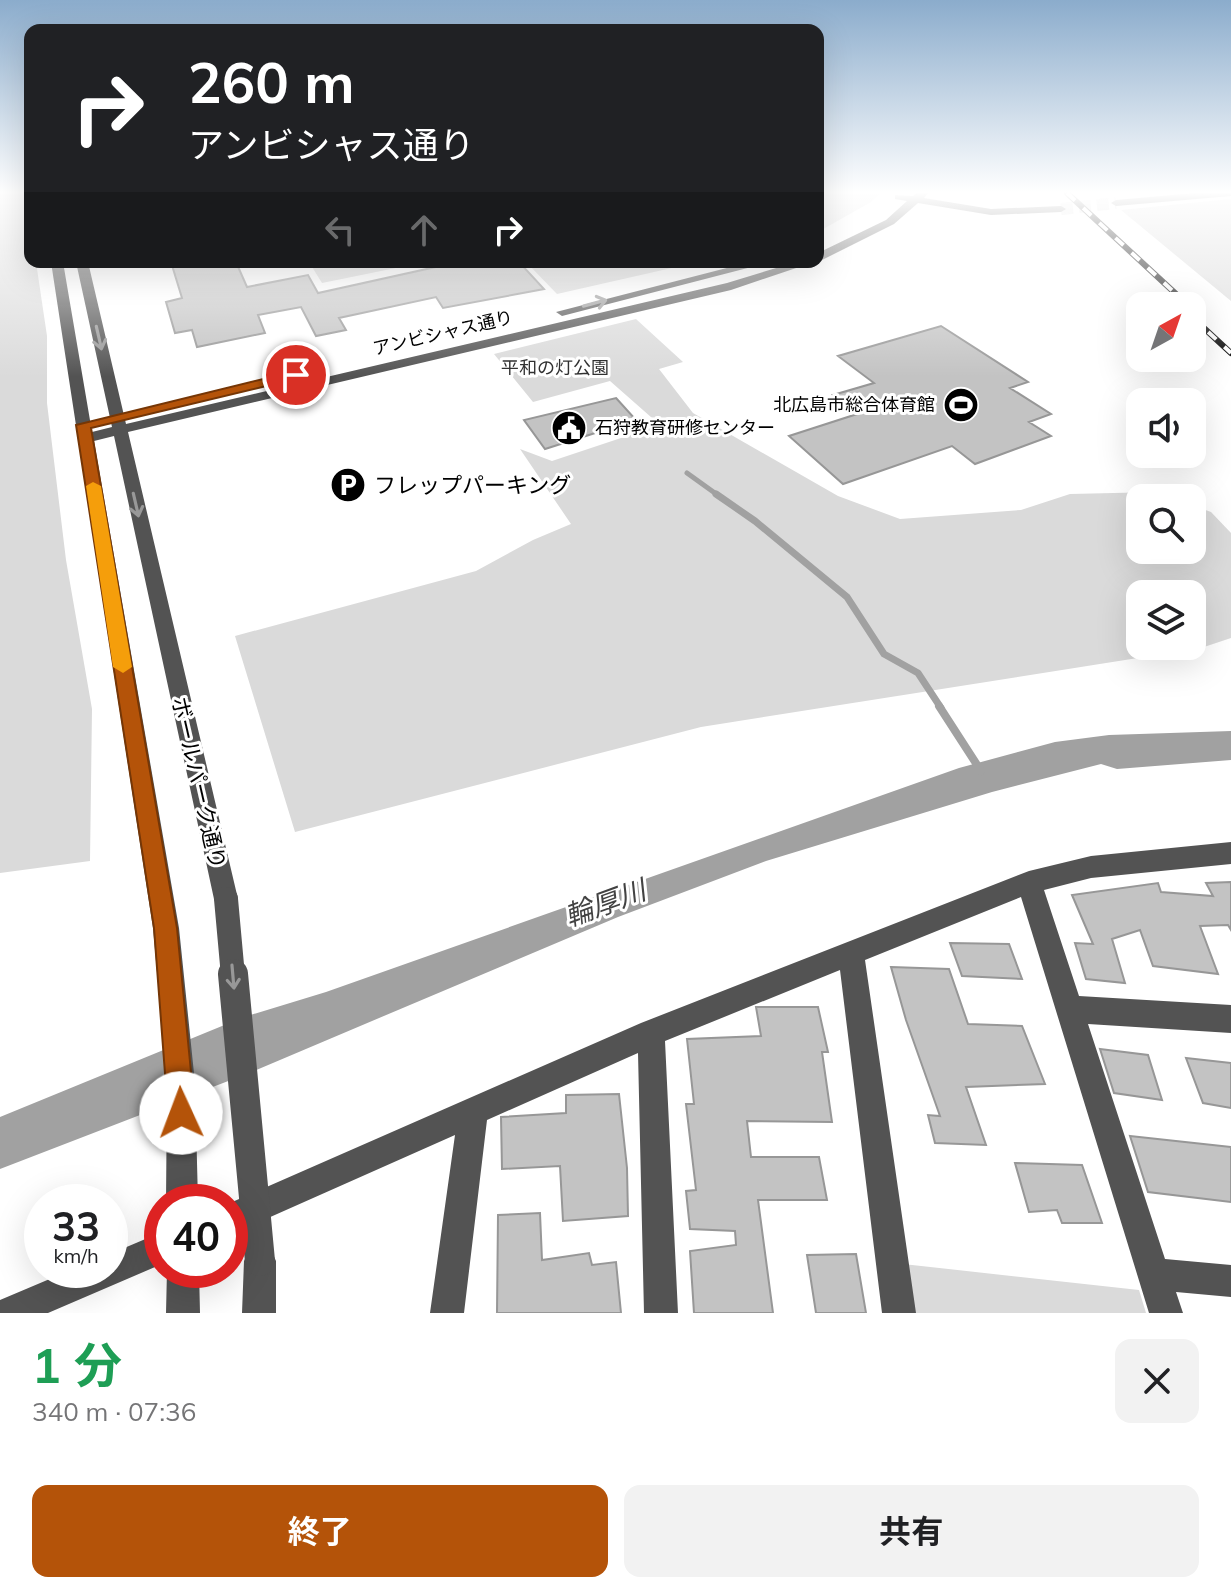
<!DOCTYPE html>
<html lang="ja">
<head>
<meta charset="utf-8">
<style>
	body { margin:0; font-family:Mulish,"Noto Sans JP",sans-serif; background:#f2f2f2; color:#202124; height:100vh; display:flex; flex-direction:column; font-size:30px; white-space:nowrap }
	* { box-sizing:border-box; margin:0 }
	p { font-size:26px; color:#757577 }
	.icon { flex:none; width:44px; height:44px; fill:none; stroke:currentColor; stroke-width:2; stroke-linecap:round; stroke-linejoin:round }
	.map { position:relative; height:1313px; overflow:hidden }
	.drawer { display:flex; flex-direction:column; background:#fff; flex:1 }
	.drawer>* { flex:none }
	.hud { position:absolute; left:24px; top:24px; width:800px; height:244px; border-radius:16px; box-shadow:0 8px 32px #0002; background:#202124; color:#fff; overflow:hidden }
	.needle { width:52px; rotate:40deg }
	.tools { position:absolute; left:1126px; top:292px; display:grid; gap:16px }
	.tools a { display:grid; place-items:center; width:80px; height:80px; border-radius:16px; background:#fff; box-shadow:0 8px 32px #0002; font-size:40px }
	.speed { position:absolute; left:24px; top:1184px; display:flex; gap:16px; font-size:40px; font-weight:700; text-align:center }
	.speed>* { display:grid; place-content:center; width:104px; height:104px; border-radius:50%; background:#fff; box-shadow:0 8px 32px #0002; line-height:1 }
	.speed small { font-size:20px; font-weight:400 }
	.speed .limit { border:12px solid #d22; background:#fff; color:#111 }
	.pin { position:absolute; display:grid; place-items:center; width:68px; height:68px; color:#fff; margin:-34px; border:4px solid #fff; border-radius:50%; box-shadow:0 2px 8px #0007 }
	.me { position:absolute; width:88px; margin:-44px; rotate:358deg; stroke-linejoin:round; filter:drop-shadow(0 0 6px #0008) }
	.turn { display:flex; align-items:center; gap:28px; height:168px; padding:0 32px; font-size:36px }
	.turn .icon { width:104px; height:104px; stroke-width:2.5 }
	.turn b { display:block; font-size:56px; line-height:68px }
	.lanes { display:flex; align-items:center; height:76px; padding:0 32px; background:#0003; justify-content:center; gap:40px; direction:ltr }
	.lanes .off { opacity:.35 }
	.round { display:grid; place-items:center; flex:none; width:84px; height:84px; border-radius:16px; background:#f2f2f2 }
	.summary { display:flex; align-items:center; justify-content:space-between; height:136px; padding:0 32px }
	h1 { font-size:48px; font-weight:700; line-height:60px; color:#1e9e55 }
	.primary-button { display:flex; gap:16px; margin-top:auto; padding:16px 32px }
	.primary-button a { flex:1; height:92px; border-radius:16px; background:#b45309; color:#fff; font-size:32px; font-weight:700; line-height:92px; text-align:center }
	.primary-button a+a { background:#f2f2f2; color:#202124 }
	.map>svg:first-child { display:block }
	.green { fill:#dadada; fill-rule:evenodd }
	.water { fill:#a1a1a1 }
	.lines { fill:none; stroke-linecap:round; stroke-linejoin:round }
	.stream-far2 { stroke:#a1a1a1; stroke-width:5 }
	.stream-far1 { stroke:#a1a1a1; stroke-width:7 }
	.stream { stroke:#a1a1a1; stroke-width:8 }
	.building { fill:#c3c3c3; stroke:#979797; stroke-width:2 }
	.minor-tunnel { stroke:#d9d9d9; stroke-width:12; stroke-dasharray:12 6; stroke-linecap:butt }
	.minor { fill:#535353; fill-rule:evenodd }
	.rail-casing { stroke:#000; stroke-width:6 }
	.rail { stroke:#fff; stroke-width:4; stroke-dasharray:11; stroke-linecap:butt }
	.minor-bridge-far1 { stroke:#535353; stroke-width:24 }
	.minor-bridge { stroke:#535353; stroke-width:30 }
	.oneway { stroke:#989898 }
	.route { fill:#b45309; stroke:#753606; stroke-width:2 }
	.slow { fill:#f59e0b }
	.labels { text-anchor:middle; stroke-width:6; stroke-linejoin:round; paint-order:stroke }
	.far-street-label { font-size:18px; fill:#000; stroke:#fff }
	.far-park-label { font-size:18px; fill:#313131; stroke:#fff }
	.far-poi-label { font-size:18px; fill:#000; stroke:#fff; text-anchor:end }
	.poi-label { font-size:22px; fill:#000; stroke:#fff; text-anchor:start }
	.street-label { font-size:22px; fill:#000; stroke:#fff }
	.near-water-label { font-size:28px; font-style:italic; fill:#424242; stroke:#fff }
</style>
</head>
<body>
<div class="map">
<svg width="1231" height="1313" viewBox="0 0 1231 1313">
	<rect width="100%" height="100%" fill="#fff"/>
	<!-- green -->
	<path class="green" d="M 0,193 L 30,193 L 30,262 L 36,262 L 47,336 L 47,403 L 66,560 L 92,709 L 90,861 L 0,873 Z
		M 818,193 L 881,193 L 871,202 L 818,232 Z
		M 1231,199 L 1231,301 L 1121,210 Z
		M 309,262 L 425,262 L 322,283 Z
		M 526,262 L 698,262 L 557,294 Z
		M 636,319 L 683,362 L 659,369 L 693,413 L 838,496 L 900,519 L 1021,510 L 1070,494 L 1157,492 L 1174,498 L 1140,498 L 1140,550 L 1192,550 L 1192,505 L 1211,512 L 1231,533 L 1231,638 L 1201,648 L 701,727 L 295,832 L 235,636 L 476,571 L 533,540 L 571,524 L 520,449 L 552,461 L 660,425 L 610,381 L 533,402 L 494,354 ZM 1140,594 L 1192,594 L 1192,646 L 1140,646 Z
		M 903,1264 L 1139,1290 L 1146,1313 L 911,1313 Z"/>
	<!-- water -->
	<path class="water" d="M 1231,731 L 1231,760 L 1117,769 L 1101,764 L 992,792 L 766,861 L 618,917 L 249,1073 L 0,1169 L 0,1117 L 244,1017 L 326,992 L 959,768 L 1055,742 L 1109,735 Z"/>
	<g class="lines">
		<!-- stream-far2 -->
		<path class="stream-far2" d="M 687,473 L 719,496"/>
		<!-- stream-far1 -->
		<path class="stream-far1" d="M 716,494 L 755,521 L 847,597 L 884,654 L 918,673 L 941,708"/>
		<!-- stream -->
		<path class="stream" d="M 939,706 L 981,771"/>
	</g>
	<!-- building -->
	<path class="building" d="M 171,262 L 236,262 L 247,287 L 308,275 L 318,293 L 440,266 L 437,262 L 519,262 L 544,289 L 443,308 L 436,297 L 339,318 L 346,330 L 316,336 L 301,307 L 258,315 L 265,333 L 197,347 L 192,330 L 175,333 L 166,302 L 182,298 Z
		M 941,326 L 1028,382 L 1010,388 L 1051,414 L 1029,422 L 1051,436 L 975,464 L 952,446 L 843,484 L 789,436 L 857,414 L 833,395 L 874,383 L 838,356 Z
		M 616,398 L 636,420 L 545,449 L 524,420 Z
		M 1231,882 L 1231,930 L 1228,925 L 1200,926 L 1218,974 L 1153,966 L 1140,930 L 1112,939 L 1125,983 L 1086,979 L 1075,943 L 1093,944 L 1072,895 L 1158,883 L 1161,892 L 1213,896 L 1206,883 Z
		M 950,943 L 1009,944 L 1022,979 L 962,976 Z
		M 891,967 L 949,969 L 968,1024 L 1022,1026 L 1045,1084 L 966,1087 L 986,1145 L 935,1143 L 928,1115 L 940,1116 L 906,1020 Z
		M 756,1007 L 818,1007 L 828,1052 L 822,1052 L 832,1122 L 747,1121 L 751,1157 L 819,1157 L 827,1200 L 758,1200 L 773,1313 L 694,1313 L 690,1251 L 736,1245 L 735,1231 L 690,1229 L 686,1191 L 696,1190 L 686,1104 L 694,1104 L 687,1039 L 761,1036 Z
		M 1100,1049 L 1148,1055 L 1162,1100 L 1114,1093 Z
		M 1186,1058 L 1231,1063 L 1231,1108 L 1203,1103 Z
		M 619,1094 L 627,1168 L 628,1216 L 563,1221 L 560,1166 L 502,1169 L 501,1117 L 566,1113 L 566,1095 Z
		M 1130,1136 L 1231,1147 L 1231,1202 L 1148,1192 Z
		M 1015,1163 L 1082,1165 L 1102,1223 L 1062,1223 L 1057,1210 L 1029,1212 Z
		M 540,1213 L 542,1260 L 589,1253 L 592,1265 L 616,1262 L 621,1313 L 497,1313 L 498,1215 Z
		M 856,1254 L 866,1313 L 816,1313 L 807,1255 Z"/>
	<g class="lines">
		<!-- minor-tunnel -->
		<path class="minor-tunnel" d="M 1061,209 L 1116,203"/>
		<!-- minor -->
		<path class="minor" d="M 917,193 L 928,193 L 924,198 L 991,209 L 1061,206 L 1066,209 L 1061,212 L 991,215 L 918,203 L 894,224 L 818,262 L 818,253 L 886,220 L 907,201 L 895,199 L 895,195 L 913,196 Z
			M 1195,193 L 1231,193 L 1231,196 L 1116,206 L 1111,203 L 1116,200 Z
			M 51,262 L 63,262 L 92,432 L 112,427 L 76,262 L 88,262 L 126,424 L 727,283 L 796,262 L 814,262 L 731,290 L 128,432 L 238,899 L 235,907 L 226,911 L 217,907 L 214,899 L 114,436 L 94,441 L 179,928 L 195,1083 L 198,1202 L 166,1202 L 167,1083 L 153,928 Z
			M 750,262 L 771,262 L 562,316 L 556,312 Z
			M 1231,842 L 1231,864 L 1091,878 L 1044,890 L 1079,996 L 1231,1005 L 1231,1033 L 1088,1024 L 1165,1259 L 1231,1265 L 1231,1297 L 1176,1292 L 1183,1313 L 1149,1313 L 1021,897 L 865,960 L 916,1313 L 882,1313 L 840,970 L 665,1041 L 678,1313 L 644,1313 L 638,1053 L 487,1120 L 464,1313 L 430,1313 L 455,1135 L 230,1235 L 230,1203 L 641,1023 L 1029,871 L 1091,856 Z
			M 162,1232 L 162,1264 L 48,1313 L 0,1313 L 0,1300 L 71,1270 L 110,1270 L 110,1254 Z
			M 260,1245 L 271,1250 L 276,1261 L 276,1313 L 242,1313 L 244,1261 L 249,1250 Z
			M 167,1270 L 199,1270 L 200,1313 L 166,1313 Z"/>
		<defs>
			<path id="rail" d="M 1067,193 L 1189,306
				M 1192,317 L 1231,353"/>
		</defs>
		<!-- rail casing -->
		<use href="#rail" class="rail-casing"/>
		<!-- rail -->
		<use href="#rail" class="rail"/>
		<!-- minor-bridge-far1 -->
		<path class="minor-bridge-far1" d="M 226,899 L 233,976"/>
		<!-- minor-bridge -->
		<path class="minor-bridge" d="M 233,974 L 260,1261"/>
	</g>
	<!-- one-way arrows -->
	<defs><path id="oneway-shaft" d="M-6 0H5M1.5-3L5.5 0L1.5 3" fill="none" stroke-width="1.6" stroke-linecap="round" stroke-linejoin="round" transform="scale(2)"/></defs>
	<g class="oneway">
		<use href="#oneway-shaft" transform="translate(595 303) rotate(-15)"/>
		<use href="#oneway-shaft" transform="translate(99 338) rotate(77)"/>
		<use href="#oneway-shaft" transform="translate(136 505) rotate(77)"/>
		<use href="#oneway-shaft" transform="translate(233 977) rotate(85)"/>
	</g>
	<!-- sky -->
	<linearGradient id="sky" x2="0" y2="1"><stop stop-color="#8baccc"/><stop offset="0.51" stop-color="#fff"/><stop offset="1" stop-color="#fff" stop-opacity="0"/></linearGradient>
	<rect width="1231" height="377" fill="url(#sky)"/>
	<!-- route -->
	<path class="route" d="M 296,371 L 302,375 L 300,378 L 91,428 L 177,928 L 195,1113 L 191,1122 L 181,1126 L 172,1122 L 168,1113 L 154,928 L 76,425 Z"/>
	<!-- slow -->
	<path class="slow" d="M 93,482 L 101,486 L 132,667 L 123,673 L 113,667 L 86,486 Z"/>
	<!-- icons -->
	<defs>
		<symbol id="stadium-disc" viewBox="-11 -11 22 22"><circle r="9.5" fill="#000" stroke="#fff"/><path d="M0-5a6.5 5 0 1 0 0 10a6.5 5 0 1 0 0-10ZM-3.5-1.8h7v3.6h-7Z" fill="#fff"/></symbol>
		<symbol id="civic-disc" viewBox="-11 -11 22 22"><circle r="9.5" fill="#000" stroke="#fff"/><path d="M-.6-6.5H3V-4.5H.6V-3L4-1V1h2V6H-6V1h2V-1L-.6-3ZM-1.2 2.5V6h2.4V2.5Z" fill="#fff"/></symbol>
		<symbol id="parking-disc" viewBox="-11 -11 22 22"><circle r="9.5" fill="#000" stroke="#fff"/><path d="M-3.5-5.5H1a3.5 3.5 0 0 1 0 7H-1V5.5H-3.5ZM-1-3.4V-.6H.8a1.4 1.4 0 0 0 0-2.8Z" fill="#fff"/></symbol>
	</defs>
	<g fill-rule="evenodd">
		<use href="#stadium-disc" x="941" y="385" width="40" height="40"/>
		<use href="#civic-disc" x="549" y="408" width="40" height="40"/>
		<use href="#parking-disc" x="328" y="465" width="40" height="40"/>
	</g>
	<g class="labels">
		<!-- far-street labels -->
		<g class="far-street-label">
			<text transform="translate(443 333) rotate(-13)" y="6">アンビシャス通り</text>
		</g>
		<!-- far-park labels -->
		<g class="far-park-label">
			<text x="555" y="374">平和の灯公園</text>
		</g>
		<!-- far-poi labels -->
		<g class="far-poi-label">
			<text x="935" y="411">北広島市総合体育館</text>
			<text x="595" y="434" text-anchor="start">石狩教育研修センター</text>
		</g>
		<!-- poi labels -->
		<g class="poi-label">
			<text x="374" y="493">フレップパーキング</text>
		</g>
		<!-- street labels -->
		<g class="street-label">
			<text transform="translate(199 783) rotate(77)" y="8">ボールパーク通り</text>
		</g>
		<!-- near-water labels -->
		<g class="near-water-label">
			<text transform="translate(605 903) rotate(-20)" y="10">輪厚川</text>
		</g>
	</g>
</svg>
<div class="tools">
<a><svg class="needle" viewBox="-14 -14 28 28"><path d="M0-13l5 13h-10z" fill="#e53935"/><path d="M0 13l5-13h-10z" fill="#757577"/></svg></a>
<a><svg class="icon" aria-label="sound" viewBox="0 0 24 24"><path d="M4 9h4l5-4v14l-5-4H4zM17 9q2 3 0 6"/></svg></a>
<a><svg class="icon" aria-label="search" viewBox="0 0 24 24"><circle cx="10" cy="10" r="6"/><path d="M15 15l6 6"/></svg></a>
<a><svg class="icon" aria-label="layers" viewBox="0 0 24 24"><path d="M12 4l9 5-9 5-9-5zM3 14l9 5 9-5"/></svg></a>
</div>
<div class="speed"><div>33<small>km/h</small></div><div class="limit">40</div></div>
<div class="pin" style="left:296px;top:375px;background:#d93025"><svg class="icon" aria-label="arrive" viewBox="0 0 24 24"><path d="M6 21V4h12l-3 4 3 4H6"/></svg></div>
<svg class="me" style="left:181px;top:1113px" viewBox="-20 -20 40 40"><circle r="19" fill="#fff"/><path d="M0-13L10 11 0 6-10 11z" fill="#b45309"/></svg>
<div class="hud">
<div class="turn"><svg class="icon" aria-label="right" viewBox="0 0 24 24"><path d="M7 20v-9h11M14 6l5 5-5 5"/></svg><div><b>260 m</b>アンビシャス通り</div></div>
<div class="lanes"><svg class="icon off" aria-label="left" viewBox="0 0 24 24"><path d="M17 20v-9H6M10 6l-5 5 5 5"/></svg><svg class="icon off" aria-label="ahead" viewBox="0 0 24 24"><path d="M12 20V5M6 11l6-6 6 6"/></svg><svg class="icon" aria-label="right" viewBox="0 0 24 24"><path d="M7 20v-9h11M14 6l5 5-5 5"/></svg></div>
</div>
</div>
<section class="drawer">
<div class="summary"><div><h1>1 分</h1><p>340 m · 07:36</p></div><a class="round"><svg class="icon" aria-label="close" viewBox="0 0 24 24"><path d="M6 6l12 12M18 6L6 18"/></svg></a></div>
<div class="primary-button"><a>終了</a><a>共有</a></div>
</section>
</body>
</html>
